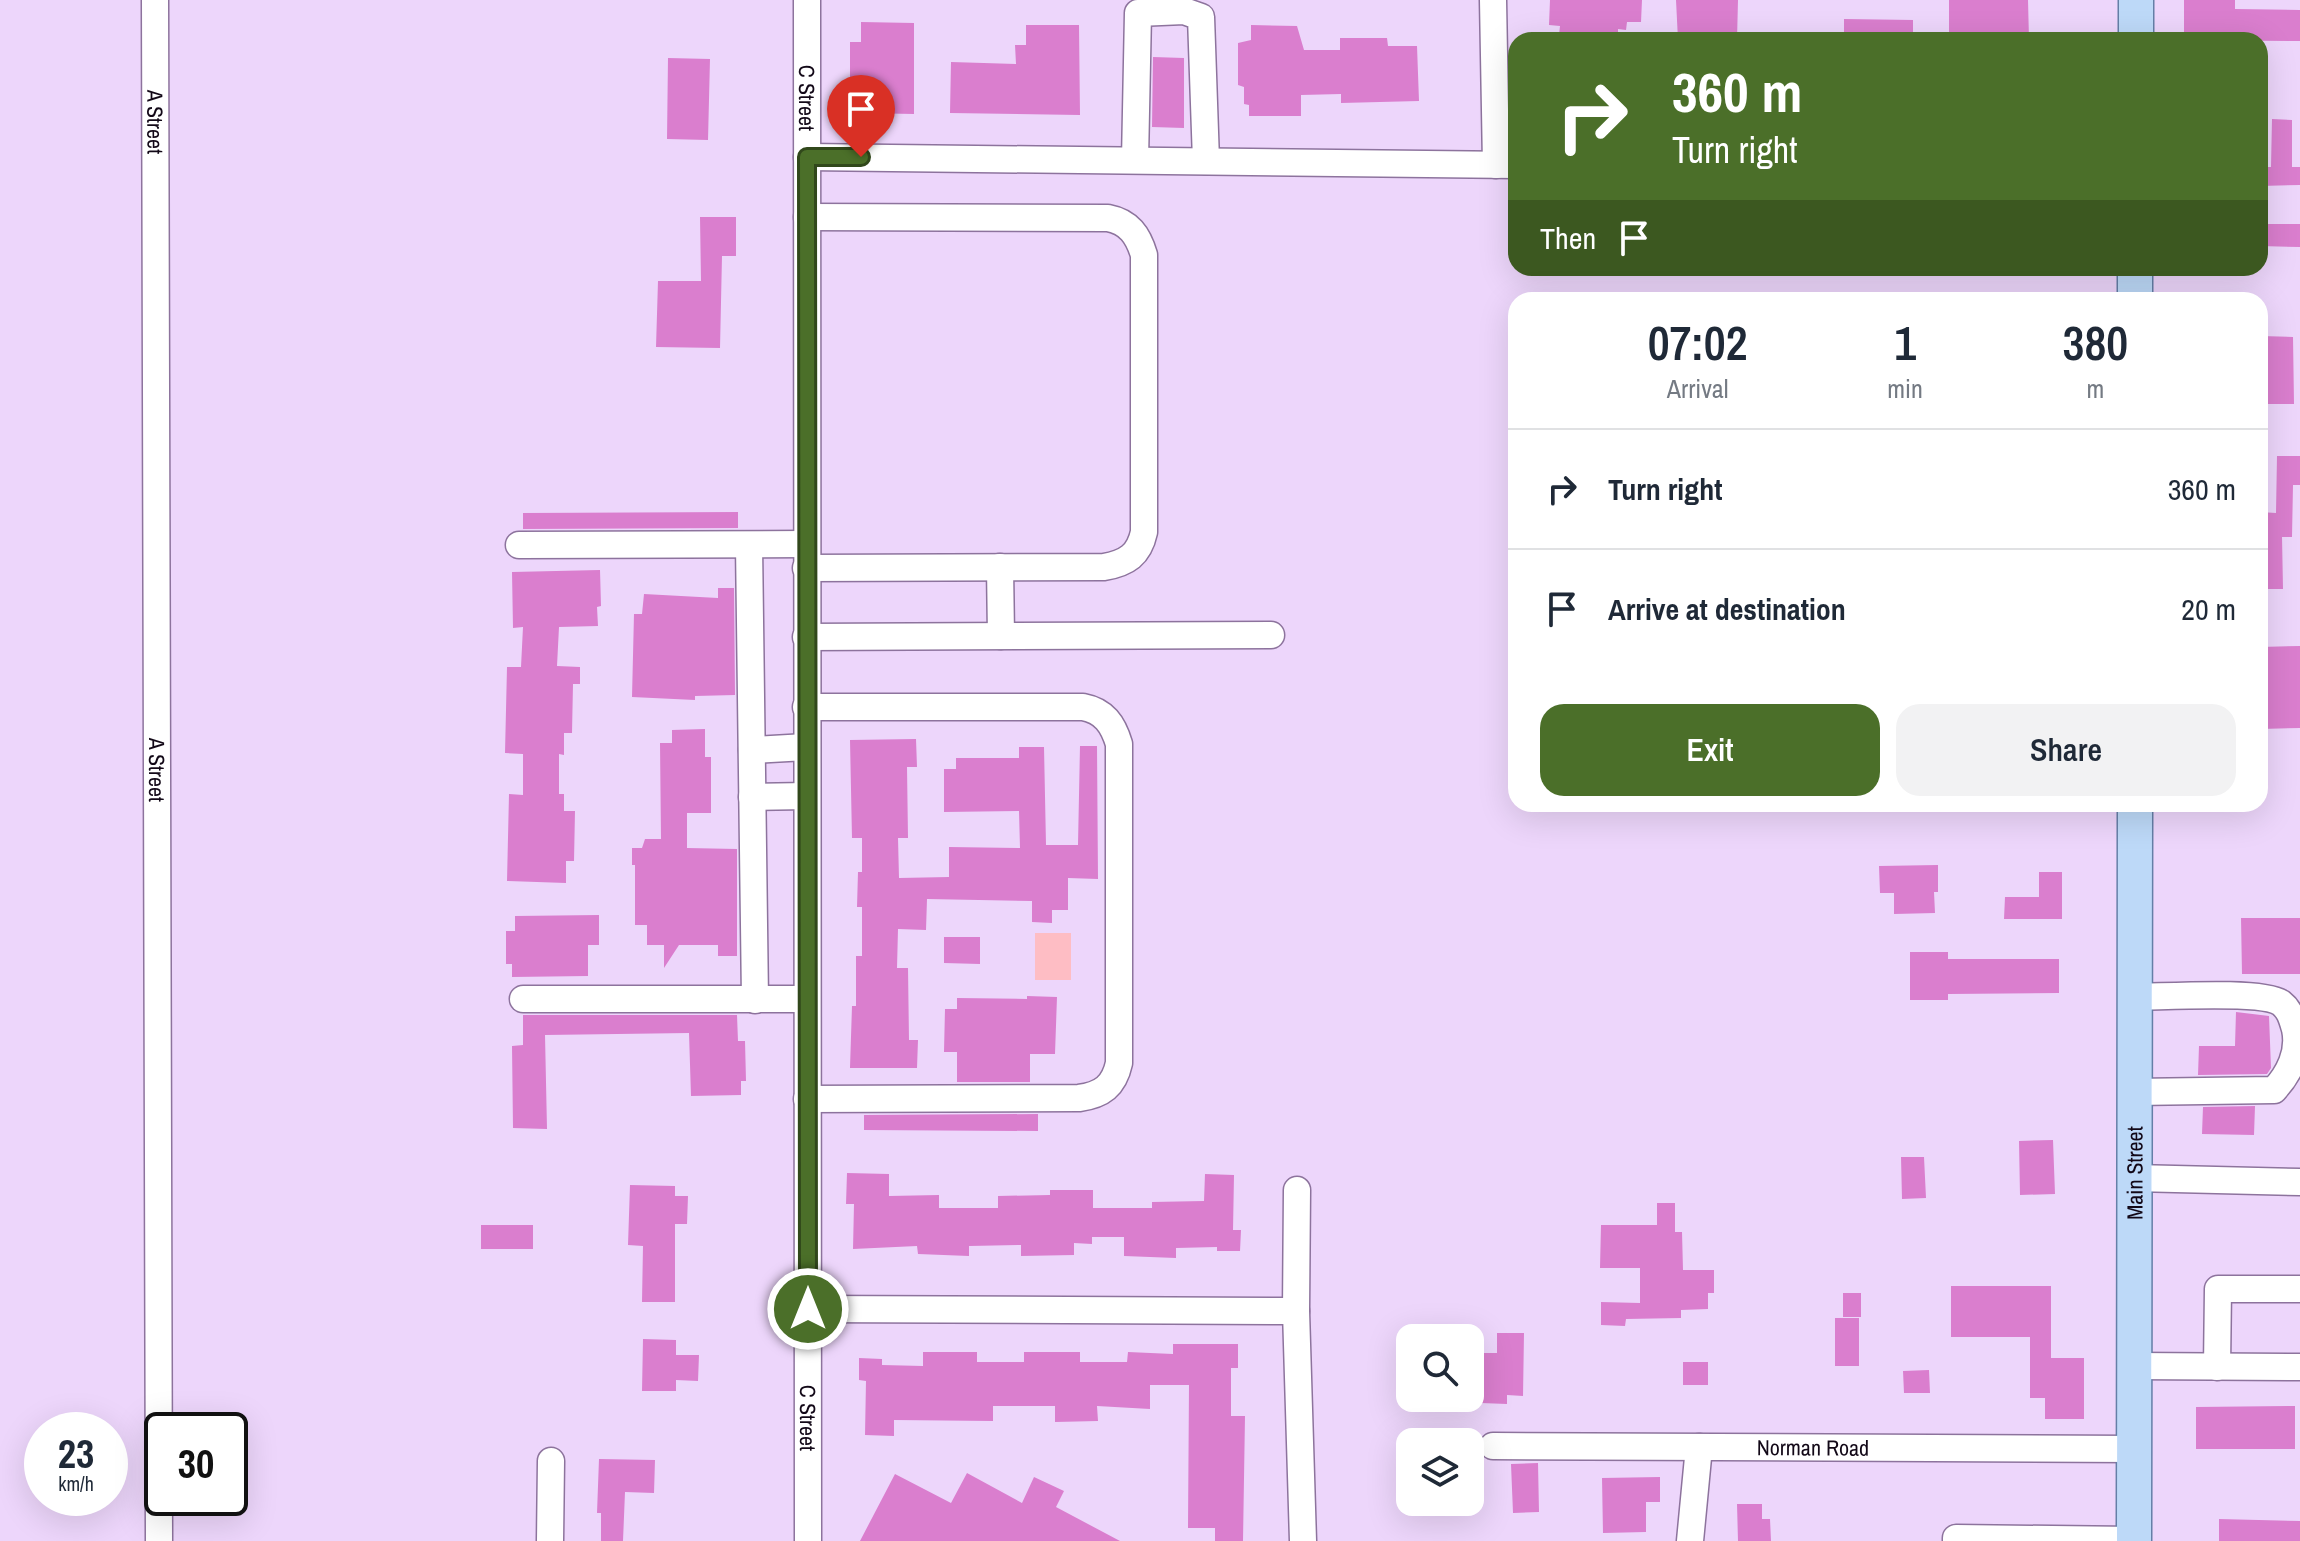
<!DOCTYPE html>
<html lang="en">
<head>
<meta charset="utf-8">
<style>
	body { margin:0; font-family:"Archivo Narrow",sans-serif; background:#f2f2f3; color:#1f2937; height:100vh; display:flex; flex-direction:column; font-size:30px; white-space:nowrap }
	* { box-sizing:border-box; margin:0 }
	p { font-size:26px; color:#747a83 }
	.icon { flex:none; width:44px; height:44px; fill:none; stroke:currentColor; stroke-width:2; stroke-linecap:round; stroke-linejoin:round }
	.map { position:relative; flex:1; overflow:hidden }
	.panel { position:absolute; left:1508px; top:292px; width:760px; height:520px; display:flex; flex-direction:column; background:#fff; border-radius:24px; box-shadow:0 8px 32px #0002 }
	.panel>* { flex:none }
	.guide { position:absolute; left:1508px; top:32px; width:760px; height:244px; border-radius:24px; box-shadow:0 8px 32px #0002; background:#4b6f29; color:#fff; overflow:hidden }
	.controls { position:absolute; left:1396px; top:1324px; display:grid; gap:16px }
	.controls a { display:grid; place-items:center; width:88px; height:88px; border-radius:16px; background:#fff; box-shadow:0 8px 32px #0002; font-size:40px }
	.speed { position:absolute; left:24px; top:1412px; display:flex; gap:16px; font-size:40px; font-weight:700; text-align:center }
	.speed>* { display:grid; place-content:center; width:104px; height:104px; border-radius:50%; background:#fff; box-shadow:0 8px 32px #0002; line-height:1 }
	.speed small { font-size:20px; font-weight:400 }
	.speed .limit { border:4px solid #111; border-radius:12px; background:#fff; color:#111 }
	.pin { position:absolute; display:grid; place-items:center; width:68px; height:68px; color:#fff; margin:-82px -34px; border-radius:50% 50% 50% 0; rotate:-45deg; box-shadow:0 0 8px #0007 }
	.pin .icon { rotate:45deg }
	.me { position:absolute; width:88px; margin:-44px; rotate:0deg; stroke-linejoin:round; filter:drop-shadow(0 0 6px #0008) }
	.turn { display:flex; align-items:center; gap:28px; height:168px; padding:0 32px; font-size:36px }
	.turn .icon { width:104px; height:104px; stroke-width:2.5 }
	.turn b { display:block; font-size:56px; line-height:68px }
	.then { display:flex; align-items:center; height:76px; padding:0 32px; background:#0003; gap:16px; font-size:30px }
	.eta { display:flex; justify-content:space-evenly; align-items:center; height:136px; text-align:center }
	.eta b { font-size:48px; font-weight:600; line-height:56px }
	.action { display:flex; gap:16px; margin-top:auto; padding:16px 32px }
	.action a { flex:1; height:92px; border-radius:24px; background:#4b6f29; color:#fff; font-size:32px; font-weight:600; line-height:92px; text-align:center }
	.action a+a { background:#f2f2f3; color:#1f2937 }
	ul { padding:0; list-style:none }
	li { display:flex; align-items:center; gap:24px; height:120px; padding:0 32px; border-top:2px solid #e0e1e3 }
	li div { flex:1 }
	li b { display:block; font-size:30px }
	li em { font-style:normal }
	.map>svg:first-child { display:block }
	.green { fill:#febdc4 }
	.building { fill:#da7ece }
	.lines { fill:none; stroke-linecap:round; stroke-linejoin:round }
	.minor-casing { stroke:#8d739d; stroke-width:29 }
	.major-casing { stroke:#657fa7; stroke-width:37 }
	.minor { stroke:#fff; stroke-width:26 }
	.major { stroke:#bdd9f8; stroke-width:34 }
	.route-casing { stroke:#31481b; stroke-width:20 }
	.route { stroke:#4b6f29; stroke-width:14 }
	.labels { text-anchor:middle; stroke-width:6; stroke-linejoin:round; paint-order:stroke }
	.street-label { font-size:22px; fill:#120817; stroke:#f4e8fb }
</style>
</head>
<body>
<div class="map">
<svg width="2300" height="1541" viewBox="0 0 2300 1541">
	<rect width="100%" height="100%" fill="#edd6fb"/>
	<!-- green -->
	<path class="green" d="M 1035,933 L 1071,933 L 1071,980 L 1035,980 Z"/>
	<!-- building -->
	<path class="building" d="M 1550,0 L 1642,0 L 1641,22 L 1627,22 L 1626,30 L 1618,29 L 1618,36 L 1559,35 L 1560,26 L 1549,25 Z
		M 1676,0 L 1738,0 L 1737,40 L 1678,40 Z
		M 1949,0 L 2028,0 L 2029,40 L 1949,40 Z
		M 2184,0 L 2235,0 L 2235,9 L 2300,10 L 2300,41 L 2184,40 Z
		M 1844,19 L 1913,20 L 1913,40 L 1844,40 Z
		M 861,22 L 914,23 L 914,114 L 861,113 L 862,85 L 850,84 L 850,42 L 861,42 Z
		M 1026,25 L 1079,25 L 1080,115 L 950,113 L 951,62 L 1016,64 L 1015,45 L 1026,45 Z
		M 1251,25 L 1297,26 L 1304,50 L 1340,50 L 1340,38 L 1387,38 L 1388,46 L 1417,46 L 1419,101 L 1341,103 L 1341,94 L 1301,95 L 1301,116 L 1249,116 L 1249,105 L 1244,104 L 1244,87 L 1238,85 L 1238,43 L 1251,40 Z
		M 1153,57 L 1184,58 L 1184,128 L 1152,127 Z
		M 668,58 L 710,59 L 708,140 L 667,139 Z
		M 2272,119 L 2292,120 L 2292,167 L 2300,167 L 2300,185 L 2260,186 L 2260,167 L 2271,167 Z
		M 700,217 L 736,217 L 736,256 L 722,256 L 720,348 L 656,347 L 658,281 L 701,281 Z
		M 2260,224 L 2300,224 L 2300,247 L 2260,246 Z
		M 2260,336 L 2293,337 L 2294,404 L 2260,404 Z
		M 2277,456 L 2300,456 L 2300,485 L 2293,485 L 2292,537 L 2282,537 L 2283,589 L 2260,589 L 2260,512 L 2276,513 Z
		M 738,512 L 738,528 L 523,529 L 523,513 Z
		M 600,570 L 601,606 L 597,607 L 598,626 L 559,627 L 557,666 L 580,667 L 580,684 L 573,684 L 572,733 L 564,733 L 564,755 L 559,754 L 559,794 L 564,794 L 564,811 L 575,811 L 574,861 L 566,861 L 566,883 L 507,881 L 509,794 L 523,795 L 523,754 L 505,753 L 507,667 L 521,667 L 523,627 L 513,628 L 512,572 Z
		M 718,588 L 734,588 L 735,695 L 695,696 L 695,700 L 632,697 L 634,614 L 642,614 L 644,594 L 718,598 Z
		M 2300,646 L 2300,728 L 2260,729 L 2260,647 Z
		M 705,729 L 705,757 L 711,757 L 711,813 L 687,813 L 687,848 L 737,849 L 737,956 L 718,956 L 718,945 L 679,945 L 664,968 L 664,945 L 647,945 L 647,925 L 635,925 L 635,865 L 632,865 L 632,848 L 642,848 L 645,839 L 661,839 L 660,743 L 672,743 L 672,730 Z
		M 916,739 L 917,767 L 907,767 L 908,838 L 898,838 L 899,878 L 949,877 L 949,847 L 1020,848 L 1019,811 L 944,812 L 944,769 L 956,769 L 956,758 L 1019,758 L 1019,747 L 1044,747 L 1046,845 L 1078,845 L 1080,746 L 1097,746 L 1098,879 L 1068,878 L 1068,910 L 1052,910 L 1052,923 L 1032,922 L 1032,901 L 927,899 L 926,930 L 898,929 L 897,968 L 908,968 L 909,1040 L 918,1040 L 917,1068 L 850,1068 L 852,1006 L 856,1006 L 856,956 L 862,956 L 862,907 L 857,907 L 858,872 L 862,872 L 862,838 L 852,838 L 850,740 Z
		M 1938,865 L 1938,892 L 1934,892 L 1935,913 L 1894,914 L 1894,893 L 1880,893 L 1879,866 Z
		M 2039,872 L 2062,872 L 2062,919 L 2004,919 L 2005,897 L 2039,897 Z
		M 599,915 L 599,945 L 588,945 L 588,976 L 512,977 L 512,964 L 506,964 L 506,931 L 515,931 L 515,916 Z
		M 2241,918 L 2300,918 L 2300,974 L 2242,974 Z
		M 944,937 L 980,937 L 980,964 L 944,963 Z
		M 1910,952 L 1948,952 L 1948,959 L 2059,959 L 2059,993 L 1948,994 L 1948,1000 L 1910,1000 Z
		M 1027,996 L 1057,997 L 1055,1054 L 1030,1054 L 1030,1082 L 957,1082 L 957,1052 L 944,1052 L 945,1009 L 957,1009 L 957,998 L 1027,999 Z
		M 2236,1012 L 2269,1016 L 2271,1068 L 2267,1074 L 2198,1075 L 2199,1046 L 2235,1046 Z
		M 523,1015 L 737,1015 L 738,1041 L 745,1041 L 746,1081 L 741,1081 L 741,1095 L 691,1096 L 689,1033 L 545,1035 L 547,1129 L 513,1128 L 512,1046 L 523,1045 Z
		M 2255,1106 L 2254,1135 L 2202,1134 L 2203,1107 Z
		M 1038,1114 L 1038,1131 L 864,1130 L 864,1115 Z
		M 2053,1140 L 2055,1194 L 2020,1195 L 2019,1141 Z
		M 1901,1157 L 1924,1157 L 1926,1198 L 1902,1199 Z
		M 847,1173 L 889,1174 L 889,1196 L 939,1195 L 939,1208 L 998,1208 L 998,1196 L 1050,1195 L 1050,1190 L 1093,1190 L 1093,1208 L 1152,1208 L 1152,1202 L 1204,1201 L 1205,1174 L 1234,1175 L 1233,1230 L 1241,1230 L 1240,1251 L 1217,1251 L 1217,1247 L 1176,1248 L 1176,1258 L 1124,1256 L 1124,1237 L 1092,1237 L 1092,1244 L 1074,1243 L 1074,1255 L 1021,1256 L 1021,1245 L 969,1246 L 969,1256 L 918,1254 L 917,1246 L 853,1249 L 854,1204 L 846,1204 Z
		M 630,1185 L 675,1186 L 675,1196 L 688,1196 L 687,1224 L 675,1224 L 675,1302 L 642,1302 L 643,1246 L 628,1245 Z
		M 1657,1203 L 1675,1203 L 1675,1232 L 1682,1232 L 1683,1270 L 1714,1270 L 1714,1293 L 1708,1293 L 1708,1309 L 1681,1310 L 1681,1318 L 1626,1319 L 1625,1326 L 1601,1325 L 1601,1302 L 1640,1303 L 1640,1268 L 1600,1268 L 1601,1225 L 1657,1225 Z
		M 481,1225 L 533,1225 L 533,1249 L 481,1249 Z
		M 1951,1286 L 2051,1286 L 2051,1358 L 2084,1358 L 2084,1419 L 2045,1419 L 2045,1398 L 2030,1398 L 2030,1337 L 1951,1337 Z
		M 1843,1293 L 1861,1293 L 1861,1317 L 1843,1317 Z
		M 1835,1318 L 1859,1318 L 1859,1366 L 1835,1366 Z
		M 1497,1333 L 1524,1333 L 1523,1396 L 1507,1395 L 1507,1404 L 1481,1403 L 1481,1353 L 1497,1353 Z
		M 643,1339 L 676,1340 L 676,1355 L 699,1355 L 698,1381 L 676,1380 L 676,1391 L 642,1391 Z
		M 1173,1344 L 1238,1344 L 1238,1368 L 1231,1368 L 1231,1416 L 1245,1416 L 1243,1541 L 1215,1541 L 1215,1528 L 1188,1528 L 1189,1385 L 1150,1385 L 1150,1409 L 1097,1406 L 1098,1421 L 1055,1422 L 1055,1406 L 993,1406 L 993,1421 L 894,1420 L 894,1436 L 865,1435 L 866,1381 L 859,1380 L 859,1358 L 882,1359 L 882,1365 L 923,1366 L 923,1352 L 977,1352 L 977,1362 L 1024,1362 L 1024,1352 L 1080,1352 L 1080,1362 L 1127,1362 L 1128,1352 L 1173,1354 Z
		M 1683,1362 L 1708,1362 L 1708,1385 L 1683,1385 Z
		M 1929,1370 L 1930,1393 L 1904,1393 L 1903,1371 Z
		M 2295,1406 L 2295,1449 L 2196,1449 L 2196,1407 Z
		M 599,1459 L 655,1460 L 654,1493 L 625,1492 L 623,1541 L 601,1541 L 601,1513 L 597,1513 Z
		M 1538,1463 L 1539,1512 L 1513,1513 L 1511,1464 Z
		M 967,1473 L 1022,1503 L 1034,1477 L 1064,1491 L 1056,1507 L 1120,1541 L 860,1541 L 895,1474 L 951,1503 Z
		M 1660,1477 L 1660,1502 L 1646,1502 L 1646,1532 L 1603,1533 L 1602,1478 Z
		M 1737,1504 L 1762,1504 L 1762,1519 L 1770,1519 L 1771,1541 L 1738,1541 Z
		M 2219,1519 L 2300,1521 L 2300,1541 L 2219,1541 Z"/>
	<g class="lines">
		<defs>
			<g id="minor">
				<path id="s1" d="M 155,0 L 159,1541"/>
				<path id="s2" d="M 807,0 L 808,1541"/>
				<path d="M 1493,0 L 1496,165"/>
				<path d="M 807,157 L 1516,165"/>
				<path d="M 1135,160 L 1138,13 L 1184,11 L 1201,17 L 1206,161"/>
				<path d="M 519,545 L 806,544"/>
				<path d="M 749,545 L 755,1000"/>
				<path d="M 1000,567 L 1001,636"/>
				<path d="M 806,568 L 1104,567 C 1127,563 1139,555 1144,532 L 1144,255 C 1138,235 1129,222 1108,218 L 807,217"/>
				<path d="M 806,637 L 1271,635"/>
				<path d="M 806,707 L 1083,707 C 1104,711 1113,724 1119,744 L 1119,1063 C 1114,1086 1102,1095 1079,1098 L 807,1099"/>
				<path d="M 752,750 L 806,747"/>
				<path d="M 752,797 L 807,796"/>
				<path d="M 523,999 L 807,999"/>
				<path d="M 2134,1092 L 2274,1090 C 2289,1074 2300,1052 2295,1029 C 2292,1019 2290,1010 2281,1003 C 2262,990 2162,997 2134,997"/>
				<path d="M 2134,1178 L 2300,1182"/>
				<path d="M 1297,1190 L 1296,1311 L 1303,1541"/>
				<path d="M 808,1309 L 1296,1311"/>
				<path d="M 2134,1366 L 2300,1367"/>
				<path d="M 2217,1367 L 2218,1289 L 2300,1289"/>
				<path id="s3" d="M 1493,1446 L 2133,1449"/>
				<path d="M 550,1541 L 551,1461"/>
				<path d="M 1690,1541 L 1699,1447"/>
				<path d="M 1956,1541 L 1956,1538 L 2134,1540"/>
			</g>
			<g id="major">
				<path d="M 2136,40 L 2136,0"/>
				<path d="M 2135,300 L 2135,268"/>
				<path id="s4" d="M 2134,1541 L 2135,804"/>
			</g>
		</defs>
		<!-- minor casing -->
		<use href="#minor" class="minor-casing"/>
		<!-- major casing -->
		<use href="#major" class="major-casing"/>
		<!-- minor -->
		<use href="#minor" class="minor"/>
		<!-- major -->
		<use href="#major" class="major"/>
	</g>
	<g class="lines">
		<defs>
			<path id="route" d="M 808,1309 L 807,157 L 861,157"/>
		</defs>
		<!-- route casing -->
		<use href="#route" class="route-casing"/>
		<!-- route -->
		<use href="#route" class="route"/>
	</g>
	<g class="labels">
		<!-- street labels -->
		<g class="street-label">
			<text dy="8" stroke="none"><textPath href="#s2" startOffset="98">C Street</textPath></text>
			<text dy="8" stroke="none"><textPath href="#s1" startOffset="122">A Street</textPath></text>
			<text dy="8" stroke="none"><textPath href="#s1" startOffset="770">A Street</textPath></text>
			<text dy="8" stroke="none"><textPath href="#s4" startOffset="368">Main Street</textPath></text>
			<text dy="8" stroke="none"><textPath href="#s2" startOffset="1418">C Street</textPath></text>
			<text dy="8" stroke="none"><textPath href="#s3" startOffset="320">Norman Road</textPath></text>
		</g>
	</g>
</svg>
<div class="controls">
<a><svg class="icon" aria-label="search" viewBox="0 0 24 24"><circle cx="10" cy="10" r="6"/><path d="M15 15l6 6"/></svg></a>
<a><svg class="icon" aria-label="layers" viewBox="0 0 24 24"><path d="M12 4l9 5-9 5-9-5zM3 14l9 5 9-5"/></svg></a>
</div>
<div class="speed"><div>23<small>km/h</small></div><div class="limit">30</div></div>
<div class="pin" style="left:861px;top:157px;background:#d93025"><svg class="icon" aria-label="arrive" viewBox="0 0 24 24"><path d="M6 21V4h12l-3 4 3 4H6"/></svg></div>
<svg class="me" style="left:808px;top:1309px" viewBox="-20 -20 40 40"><circle r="17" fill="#4b6f29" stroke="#fff" stroke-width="3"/><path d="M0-11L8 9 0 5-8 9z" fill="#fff"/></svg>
<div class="guide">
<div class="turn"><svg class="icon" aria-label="right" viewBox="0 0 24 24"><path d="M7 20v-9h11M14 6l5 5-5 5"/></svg><div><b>360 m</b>Turn right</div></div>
<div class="then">Then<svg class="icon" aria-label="arrive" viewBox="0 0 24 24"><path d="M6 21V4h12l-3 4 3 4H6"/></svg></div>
</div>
<section class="panel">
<div class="eta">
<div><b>07:02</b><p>Arrival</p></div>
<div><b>1</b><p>min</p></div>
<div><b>380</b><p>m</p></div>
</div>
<ul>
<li><svg class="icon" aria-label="right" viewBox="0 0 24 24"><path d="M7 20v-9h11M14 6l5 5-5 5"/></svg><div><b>Turn right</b></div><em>360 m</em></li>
<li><svg class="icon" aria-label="arrive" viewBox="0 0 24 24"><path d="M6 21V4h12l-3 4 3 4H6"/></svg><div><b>Arrive at destination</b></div><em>20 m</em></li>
</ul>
<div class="action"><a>Exit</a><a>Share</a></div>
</section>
</div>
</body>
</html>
